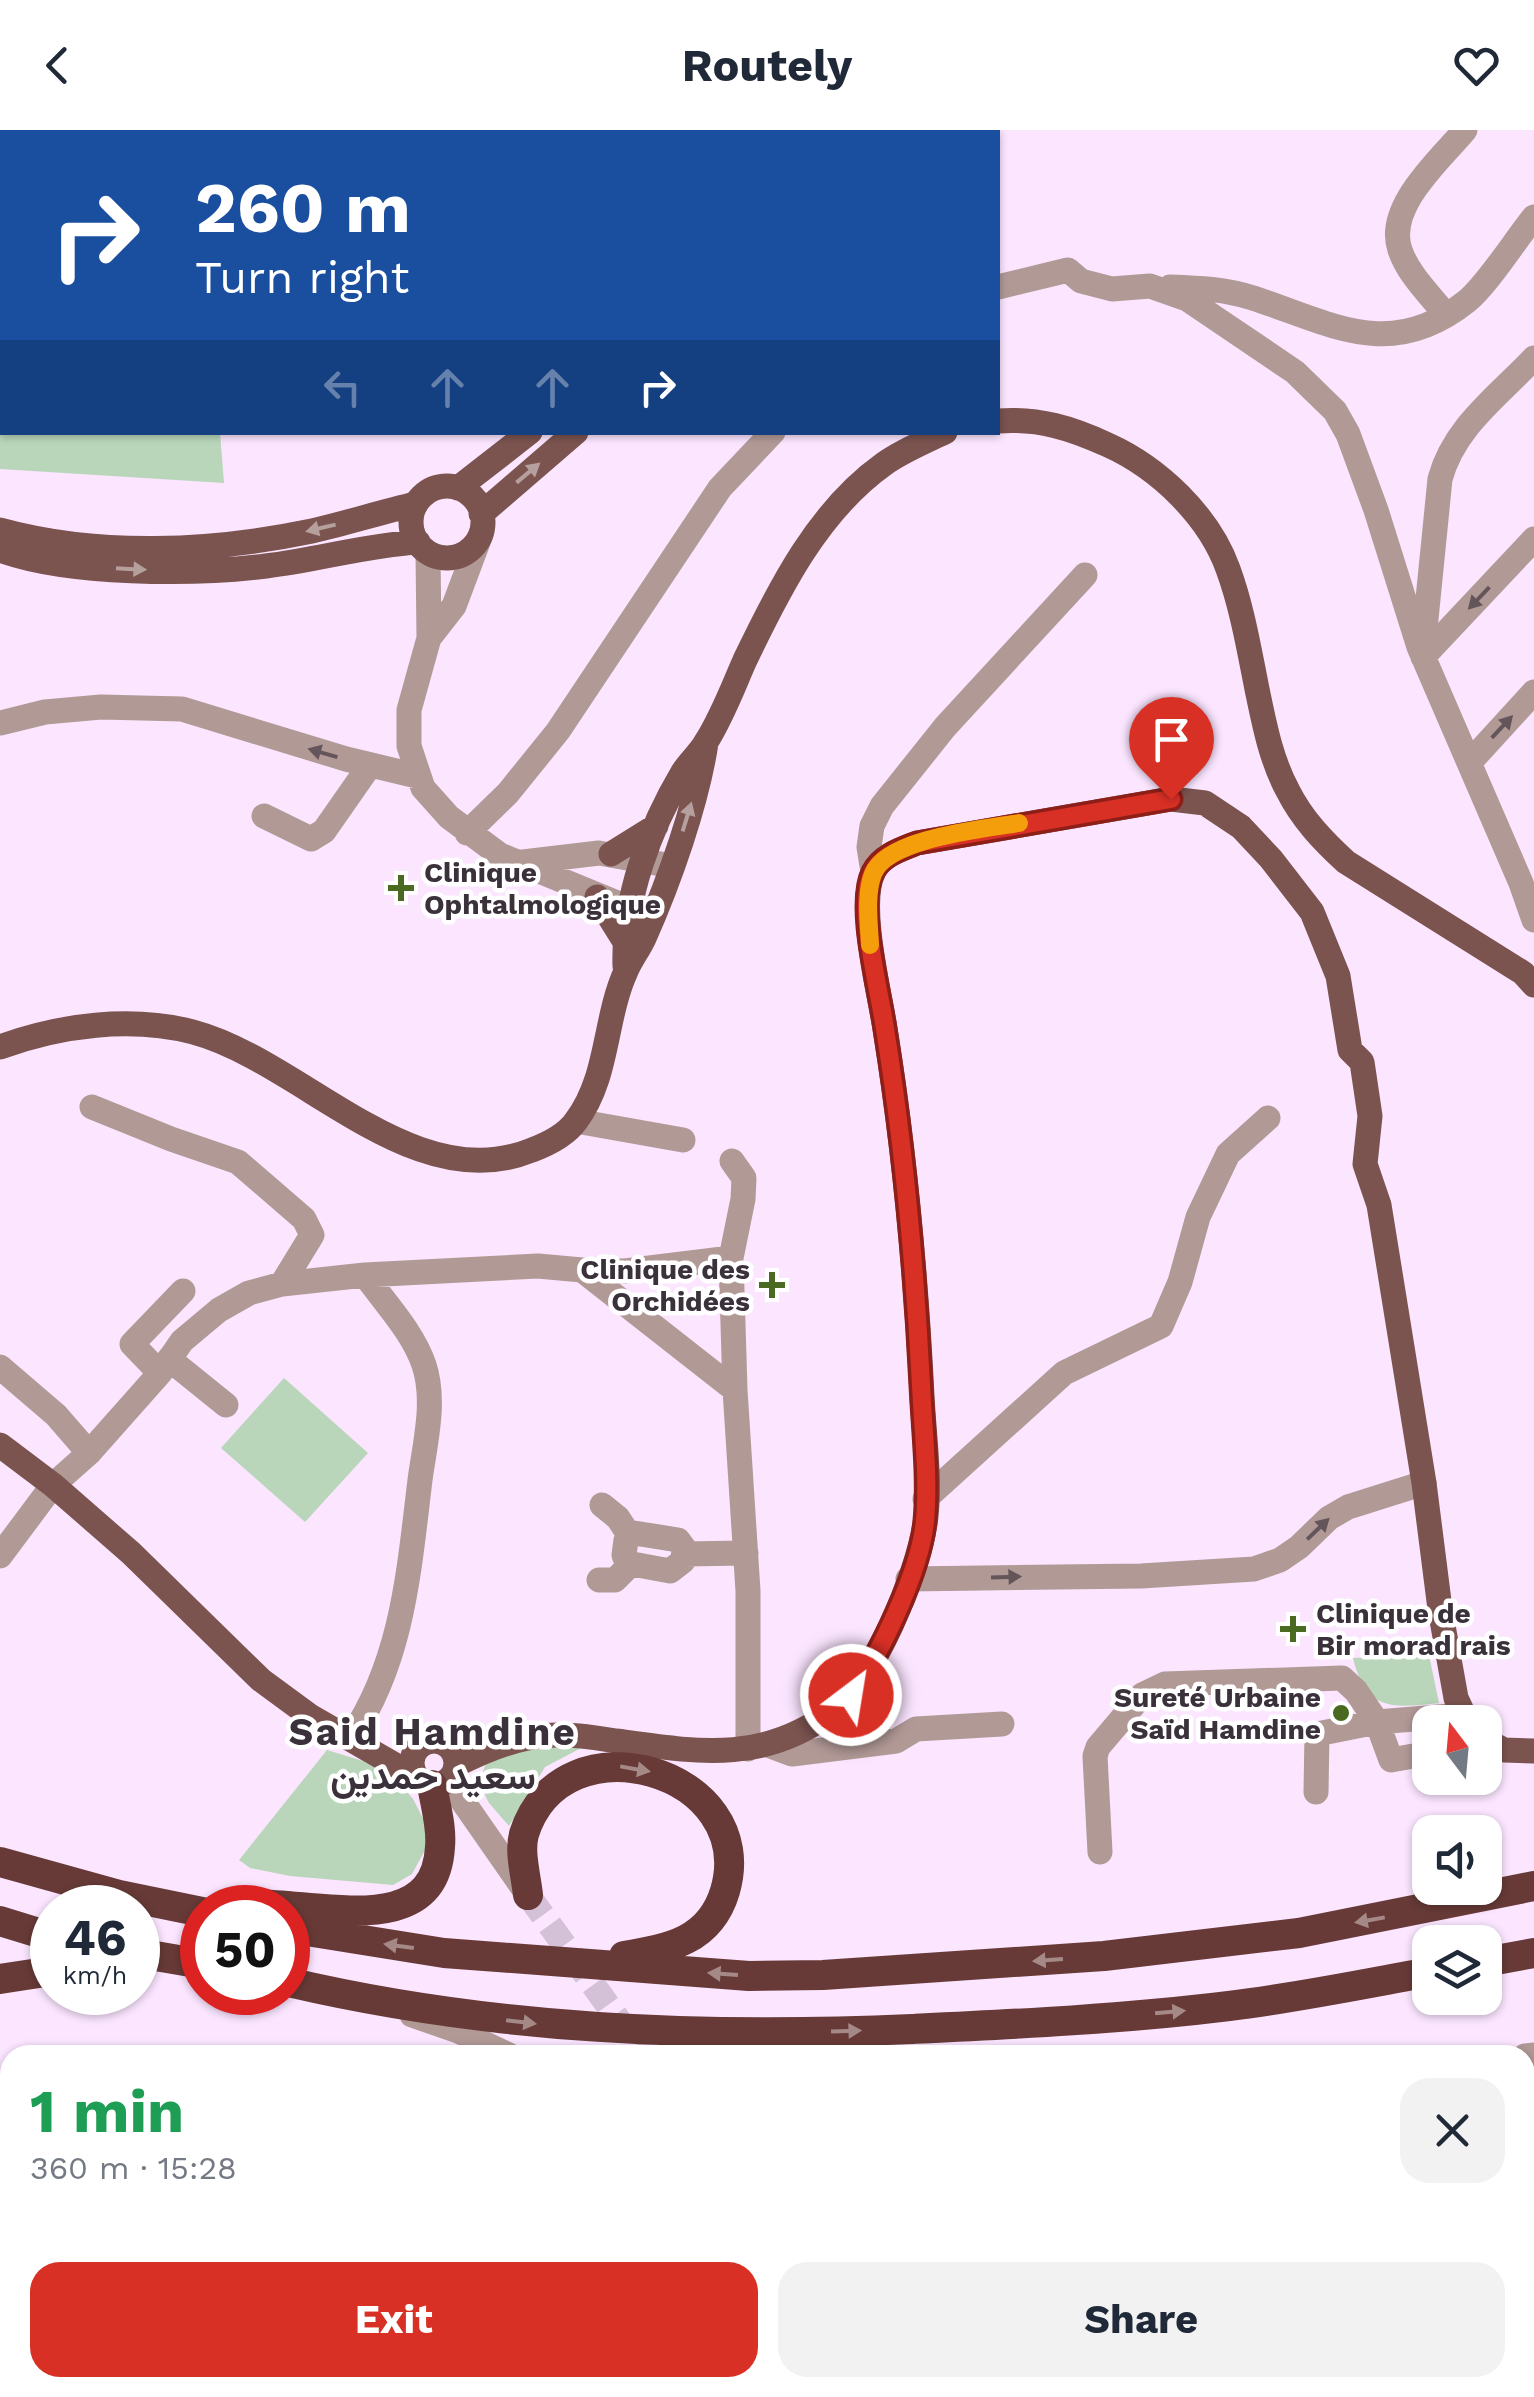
<!DOCTYPE html>
<html lang="en">
<head>
<meta charset="utf-8">
<style>
	body { margin:0; font-family:"Work Sans",Vazirmatn,sans-serif; background:#f2f2f3; color:#1f2937; height:100vh; display:flex; flex-direction:column; font-size:38px; white-space:nowrap }
	* { box-sizing:border-box; margin:0 }
	p { font-size:32px; color:#747a83 }
	.icon { flex:none; width:55px; height:55px; fill:none; stroke:currentColor; stroke-width:2; stroke-linecap:round; stroke-linejoin:round }
	.map { position:relative; flex:1; overflow:hidden }
	.side { position:absolute; left:0px; top:1915px; width:1535px; height:352px; display:flex; flex-direction:column; background:#fff; border-radius:30px 30px 0 0; box-shadow:0 2px 8px #0004 }
	.side>* { flex:none }
	.guide { position:absolute; left:0px; top:0px; width:1000px; height:305px; box-shadow:0 2px 8px #0004; background:#1a4fa0; color:#fff; overflow:hidden }
	.needle { width:65px; rotate:344deg }
	.buttons { position:absolute; left:1412px; top:1575px; display:grid; gap:20px }
	.buttons a { display:grid; place-items:center; width:90px; height:90px; border-radius:20px; background:#fff; box-shadow:0 2px 8px #0004; font-size:50px }
	.speed { position:absolute; left:30px; top:1755px; display:flex; gap:20px; font-size:50px; font-weight:700; text-align:center }
	.speed>* { display:grid; place-content:center; width:130px; height:130px; border-radius:50%; background:#fff; box-shadow:0 2px 8px #0004; line-height:1 }
	.speed small { font-size:25px; font-weight:400 }
	.speed .limit { border:15px solid #d22; background:#fff; color:#111 }
	.pin { position:absolute; display:grid; place-items:center; width:85px; height:85px; color:#fff; margin:-102px -42px; border-radius:50% 50% 50% 0; rotate:-45deg; box-shadow:0 0 10px #0007 }
	.pin .icon { rotate:45deg }
	.me { position:absolute; width:110px; margin:-55px; rotate:31deg; stroke-linejoin:round; filter:drop-shadow(0 0 8px #0008) }
	.turn { display:flex; align-items:center; gap:35px; height:210px; padding:0 30px; font-size:45px }
	.turn .icon { width:130px; height:130px; stroke-width:2.5 }
	.turn b { display:block; font-size:70px; line-height:85px }
	.lanes { display:flex; align-items:center; height:95px; padding:0 30px; background:#0003; justify-content:center; gap:50px; direction:ltr }
	.lanes .off { opacity:.35 }
	.round { display:grid; place-items:center; flex:none; width:105px; height:105px; border-radius:30px; background:#f2f2f3 }
	.summary { display:flex; align-items:center; justify-content:space-between; height:170px; padding:0 30px }
	h1 { font-size:60px; font-weight:700; line-height:75px; color:#1e9e55 }
	.primary-button { display:flex; gap:20px; margin-top:auto; padding:20px 30px }
	.primary-button a { flex:1; height:115px; border-radius:30px; background:#d93025; color:#fff; font-size:40px; font-weight:700; line-height:115px; text-align:center }
	.primary-button a+a { background:#f2f2f3; color:#1f2937 }
	header { display:flex; justify-content:space-between; align-items:center; height:130px; padding:0 30px; background:#fff; font-size:45px; font-weight:700 }
	.map>svg:first-child { display:block }
	.green { fill:#b9d6ba }
	.lines { fill:none; stroke-linecap:round; stroke-linejoin:round }
	.minor-tunnel { stroke:#d4c1d8; stroke-width:25; stroke-dasharray:25 12; stroke-linecap:butt }
	.minor { stroke:#b19996; stroke-width:25 }
	.major { stroke:#7b534f; stroke-width:25 }
	.highway { stroke:#673a37; stroke-width:30 }
	.oneway { fill:#b6a09e }
	.oneway2 { fill:#64555b }
	.oneway3 { fill:#a48987 }
	.route-casing { stroke:#8d1f18; stroke-width:25 }
	.route { stroke:#d93025; stroke-width:18 }
	.slow { stroke:#f59e0b; stroke-width:18 }
	.poi-dot { fill:#496a20; stroke:#fff; stroke-width:4 }
	.labels { text-anchor:middle; stroke-width:9; stroke-linejoin:round; paint-order:stroke }
	.poi-label { font-size:28px; font-weight:bold; fill:#3a313b; stroke:#fff; text-anchor:start }
	.district-label { font-size:38px; font-weight:bold; letter-spacing:2.5px; fill:#3a313b; stroke:#fff }
</style>
</head>
<body>
<header><svg class="icon" aria-label="back" viewBox="0 0 24 24"><path d="M15 5l-7 7 7 7"/></svg>Routely<svg class="icon" aria-label="heart" viewBox="0 0 24 24"><path d="M12 20l-8-8c-3-5 5-10 8-4 3-6 11-1 8 4z"/></svg></header>
<div class="map">
<svg width="1534" height="2267" viewBox="0 0 1534 2267">
	<rect width="100%" height="100%" fill="#fbe5ff"/>
	<!-- green -->
	<path class="green" d="M 0,0 L 220,0 L 221,2 L 2,2 L 2,302 L 220,303 L 224,353 L 0,339 Z
		M 284,1248 L 368,1323 L 305,1392 L 221,1318 Z
		M 1429,1525 L 1439,1573 C 1393,1578 1366,1582 1353,1528 Z
		M 538,1614 L 585,1616 L 545,1637 L 509,1696 L 489,1673 L 479,1653 L 486,1633 Z
		M 327,1620 L 363,1631 L 396,1649 L 413,1669 L 427,1696 L 430,1711 L 412,1744 L 393,1755 L 290,1746 L 250,1738 L 239,1730 Z"/>
	<g class="lines">
		<!-- minor-tunnel -->
		<path class="minor-tunnel" d="M 528,1765 L 644,1925"/>
		<!-- minor -->
		<path class="minor" d="M 704,2 L 708,0
			M 998,157 L 1068,140 L 1081,151 L 1112,159 L 1150,156 L 1187,169 L 1295,242 L 1335,281 L 1348,304 L 1376,380 L 1419,517 L 1521,753 L 1534,790
			M 1170,157 C 1199,158 1225,159 1253,168 C 1332,194 1391,232 1467,171 C 1487,155 1516,109 1534,87
			M 1446,185 C 1430,165 1408,144 1400,120 C 1385,77 1440,30 1465,0
			M 428,423 L 429,508 L 409,580 L 409,616 L 423,658 L 449,687 L 500,725 L 649,786
			M 429,508 L 454,476 L 481,404
			M 1417,511 L 1426,489 L 1440,349 C 1454,297 1498,266 1534,228
			M 1423,527 L 1534,409
			M 0,593 L 45,582 L 101,577 L 182,579 L 346,629 L 417,646
			M 1470,632 L 1534,562
			M 264,686 L 311,709 L 324,701 L 370,635
			M 467,703 L 508,663 L 558,601 L 720,358 L 773,302
			M 523,732 L 599,723 L 672,736
			M 873,742 L 869,717 L 872,696 L 882,676 L 945,597 L 1085,445
			M 92,977 L 171,1009 L 238,1032 L 304,1089 L 312,1105 L 282,1154
			M 576,991 L 683,1010
			M 732,1031 L 744,1048 L 743,1069 L 731,1128 L 735,1260
			M 582,1140 L 625,1141 L 731,1128
			M 169,1229 L 226,1275
			M 0,1237 L 56,1285 L 89,1323
			M 160,1243 L 132,1214 L 183,1161
			M 925,1369 L 1064,1243 L 1161,1196 L 1180,1152 L 1198,1087 L 1228,1024 L 1268,988
			M 602,1375 L 618,1388 L 629,1405
			M 634,1403 L 678,1410 L 684,1418 L 683,1431 L 670,1441 L 627,1433 L 624,1425 L 626,1410 Z
			M 684,1424 L 746,1423
			M 0,1426 L 53,1355 L 89,1323 L 160,1243 L 182,1211 L 219,1180 L 249,1163 L 282,1154 L 365,1145 L 538,1136 L 582,1140 L 735,1260 L 748,1461 L 748,1619
			M 908,1449 L 1141,1446 L 1254,1439 L 1280,1430 L 1299,1417 L 1329,1388 L 1348,1377 L 1424,1353
			M 599,1450 L 615,1450 L 631,1434
			M 351,1607 C 403,1530 409,1440 420,1350 C 425,1313 436,1271 424,1235 C 413,1202 385,1173 365,1145
			M 768,1615 L 792,1624 L 896,1611 L 916,1599 L 1002,1594
			M 1430,1623 L 1391,1630 L 1377,1592 L 1463,1585
			M 448,1650 L 528,1765
			M 1100,1722 L 1095,1626 L 1098,1617 L 1142,1565 L 1165,1554 L 1342,1548 L 1356,1561 L 1377,1592 L 1317,1604 L 1316,1662
			M 412,1885 L 458,1901 L 509,1925
			M 1525,1926 L 1534,1925
			M 0,1978 L 10,1987
			M 0,2215 L 10,2231
			M 38,2258 L 39,2267
			M 364,2258 L 368,2267
			M 514,2258 L 518,2267
			M 729,2258 L 731,2267
			M 787,2258 L 789,2267
			M 865,2258 L 866,2267"/>
		<!-- major -->
		<path class="major" d="M 935,2 L 939,0
			M 971,2 L 975,0
			M 998,291 C 1039,288 1071,298 1108,315 C 1159,338 1209,386 1228,439 C 1242,477 1249,519 1257,559 C 1264,593 1271,630 1288,661 C 1302,689 1323,711 1346,732 L 1523,843 L 1534,855
			M411 392a36 36 0 1 1 72 0a36 36 0 1 1-72 0Z
			M 458,358 L 530,302
			M 481,384 L 576,302
			M 0,400 C 99,427 211,422 312,401 C 347,393 381,382 416,374
			M 0,420 C 67,445 195,445 266,436 C 318,430 366,415 418,412
			M 611,724 L 656,696
			M 597,767 L 625,812
			M 625,836 C 623,770 649,699 683,642 C 689,632 700,623 706,612 C 722,587 733,557 745,530 C 779,459 818,381 884,334 C 902,321 924,312 945,302
			M 0,917 C 60,895 131,886 193,902 C 302,931 413,1069 532,1020 C 548,1014 566,1005 576,991 C 609,947 604,889 626,841 C 631,829 639,819 644,808 C 669,752 697,673 706,613
			M 0,1315 L 53,1355 L 131,1423 L 261,1550 L 310,1586 L 416,1647
			M 1485,1610 L 1504,1620 L 1534,1621
			M412 1633a22 22 0 1 1 44 0a22 22 0 1 1-44 0Z
			M 456,1635 C 483,1621 511,1609 541,1606 C 566,1603 592,1607 616,1611 C 697,1622 763,1634 833,1581 C 874,1550 917,1445 925,1394 C 931,1353 924,1307 922,1266 C 916,1145 905,1025 886,905 C 881,868 856,774 874,741 C 882,725 902,719 917,713 L 1171,669 L 1205,673 L 1241,697 L 1271,729 L 1312,782 L 1338,846 L 1350,920 L 1362,932 L 1370,986 L 1365,1034 L 1379,1075 L 1424,1353 L 1440,1479 L 1456,1568 L 1467,1592"/>
		<!-- highway -->
		<path class="highway" d="M 0,1732 L 119,1765 L 202,1782
			M 528,1765 C 526,1746 519,1722 524,1704 C 562,1583 760,1641 725,1761 C 710,1811 670,1818 624,1826
			M 220,1778 C 285,1759 434,1824 440,1717 C 442,1696 435,1674 432,1655
			M 0,1791 L 52,1807
			M 288,1798 L 444,1823 L 749,1846 L 823,1845 L 1104,1826 L 1299,1803 L 1534,1756
			M 138,1823 L 202,1834
			M 1485,1832 L 1534,1823
			M 0,1849 L 52,1841
			M 288,1852 C 493,1900 701,1908 912,1899 C 1017,1894 1124,1889 1229,1876 C 1296,1868 1363,1854 1430,1842"/>
	</g>
	<!-- one-way arrows -->
	<defs><path id="oneway-solid" d="M-6-.8H1V-3.2L6.5 0L1 3.2V.8H-6Z" transform="scale(2.5)"/></defs>
	<g class="oneway">
		<use href="#oneway-solid" transform="translate(528 343) rotate(-40)"/>
		<use href="#oneway-solid" transform="translate(321 398) rotate(167)"/>
		<use href="#oneway-solid" transform="translate(131 439) rotate(3)"/>
		<use href="#oneway-solid" transform="translate(687 687) rotate(-73)"/>
	</g>
	<g class="oneway2">
		<use href="#oneway-solid" transform="translate(1479 468) rotate(134)"/>
		<use href="#oneway-solid" transform="translate(1502 597) rotate(-47)"/>
		<use href="#oneway-solid" transform="translate(323 623) rotate(-164)"/>
		<use href="#oneway-solid" transform="translate(1318 1399) rotate(-44)"/>
		<use href="#oneway-solid" transform="translate(1006 1447) rotate(-2)"/>
	</g>
	<g class="oneway3">
		<use href="#oneway-solid" transform="translate(635 1639) rotate(10)"/>
		<use href="#oneway-solid" transform="translate(1370 1790) rotate(170)"/>
		<use href="#oneway-solid" transform="translate(399 1816) rotate(-172)"/>
		<use href="#oneway-solid" transform="translate(1048 1830) rotate(176)"/>
		<use href="#oneway-solid" transform="translate(723 1844) rotate(-176)"/>
		<use href="#oneway-solid" transform="translate(1170 1882) rotate(-5)"/>
		<use href="#oneway-solid" transform="translate(521 1892) rotate(7)"/>
		<use href="#oneway-solid" transform="translate(846 1901) rotate(-2)"/>
	</g>
	<g class="lines">
		<defs>
			<path id="route" d="M 851,1565 C 880,1524 920,1442 925,1391 C 929,1347 923,1299 921,1255 C 915,1135 904,1017 885,899 C 880,862 856,775 873,742 C 882,725 902,719 917,713 L 1171,669"/>
		</defs>
		<!-- route casing -->
		<use href="#route" class="route-casing"/>
		<!-- route -->
		<use href="#route" class="route"/>
		<!-- slow -->
		<path class="slow" d="M 870,815 C 869,793 865,765 873,744 C 887,708 984,699 1019,693"/>
	</g>
	<!-- markers -->
	<g class="poi-dot">
		<path d="M396 743h10v10h10v10h-10v10h-10v-10h-10v-10h10z"/>
		<path d="M767 1140h10v10h10v10h-10v10h-10v-10h-10v-10h10z"/>
		<path d="M1288 1484h10v10h10v10h-10v10h-10v-10h-10v-10h10z"/>
		<circle cx="1341" cy="1583" r="10"/>
	</g>
	<g class="labels">
		<!-- poi labels -->
		<g class="poi-label">
			<text x="424" y="752">Clinique<tspan x="424" dy="32">Ophtalmologique</tspan></text>
			<text x="750" y="1149" text-anchor="end">Clinique des<tspan x="750" dy="32">Orchidées</tspan></text>
			<text x="1316" y="1493">Clinique de<tspan x="1316" dy="32">Bir morad rais</tspan></text>
			<text x="1321" y="1577" text-anchor="end">Sureté Urbaine<tspan x="1321" dy="32">Saïd Hamdine</tspan></text>
		</g>
		<!-- district labels -->
		<g class="district-label">
			<text x="433" y="1615">Said Hamdine<tspan x="433" dy="44">سعيد حمدين</tspan></text>
		</g>
	</g>
</svg>
<div class="buttons">
<a><svg class="needle" viewBox="-14 -14 28 28"><path d="M0-13l5 13h-10z" fill="#e53935"/><path d="M0 13l5-13h-10z" fill="#747a83"/></svg></a>
<a><svg class="icon" aria-label="sound" viewBox="0 0 24 24"><path d="M4 9h4l5-4v14l-5-4H4zM17 9q2 3 0 6"/></svg></a>
<a><svg class="icon" aria-label="layers" viewBox="0 0 24 24"><path d="M12 4l9 5-9 5-9-5zM3 14l9 5 9-5"/></svg></a>
</div>
<div class="speed"><div>46<small>km/h</small></div><div class="limit">50</div></div>
<div class="pin" style="left:1171px;top:669px;background:#d93025"><svg class="icon" aria-label="arrive" viewBox="0 0 24 24"><path d="M6 21V4h12l-3 4 3 4H6"/></svg></div>
<svg class="me" style="left:851px;top:1565px" viewBox="-20 -20 40 40"><circle r="17" fill="#d93025" stroke="#fff" stroke-width="3"/><path d="M0-11L8 9 0 5-8 9z" fill="#fff"/></svg>
<div class="guide">
<div class="turn"><svg class="icon" aria-label="right" viewBox="0 0 24 24"><path d="M7 20v-9h11M14 6l5 5-5 5"/></svg><div><b>260 m</b>Turn right</div></div>
<div class="lanes"><svg class="icon off" aria-label="left" viewBox="0 0 24 24"><path d="M17 20v-9H6M10 6l-5 5 5 5"/></svg><svg class="icon off" aria-label="ahead" viewBox="0 0 24 24"><path d="M12 20V5M6 11l6-6 6 6"/></svg><svg class="icon off" aria-label="ahead" viewBox="0 0 24 24"><path d="M12 20V5M6 11l6-6 6 6"/></svg><svg class="icon" aria-label="right" viewBox="0 0 24 24"><path d="M7 20v-9h11M14 6l5 5-5 5"/></svg></div>
</div>
<section class="side">
<div class="summary"><div><h1>1 min</h1><p>360 m · 15:28</p></div><a class="round"><svg class="icon" aria-label="close" viewBox="0 0 24 24"><path d="M6 6l12 12M18 6L6 18"/></svg></a></div>
<div class="primary-button"><a>Exit</a><a>Share</a></div>
</section>
</div>
</body>
</html>
